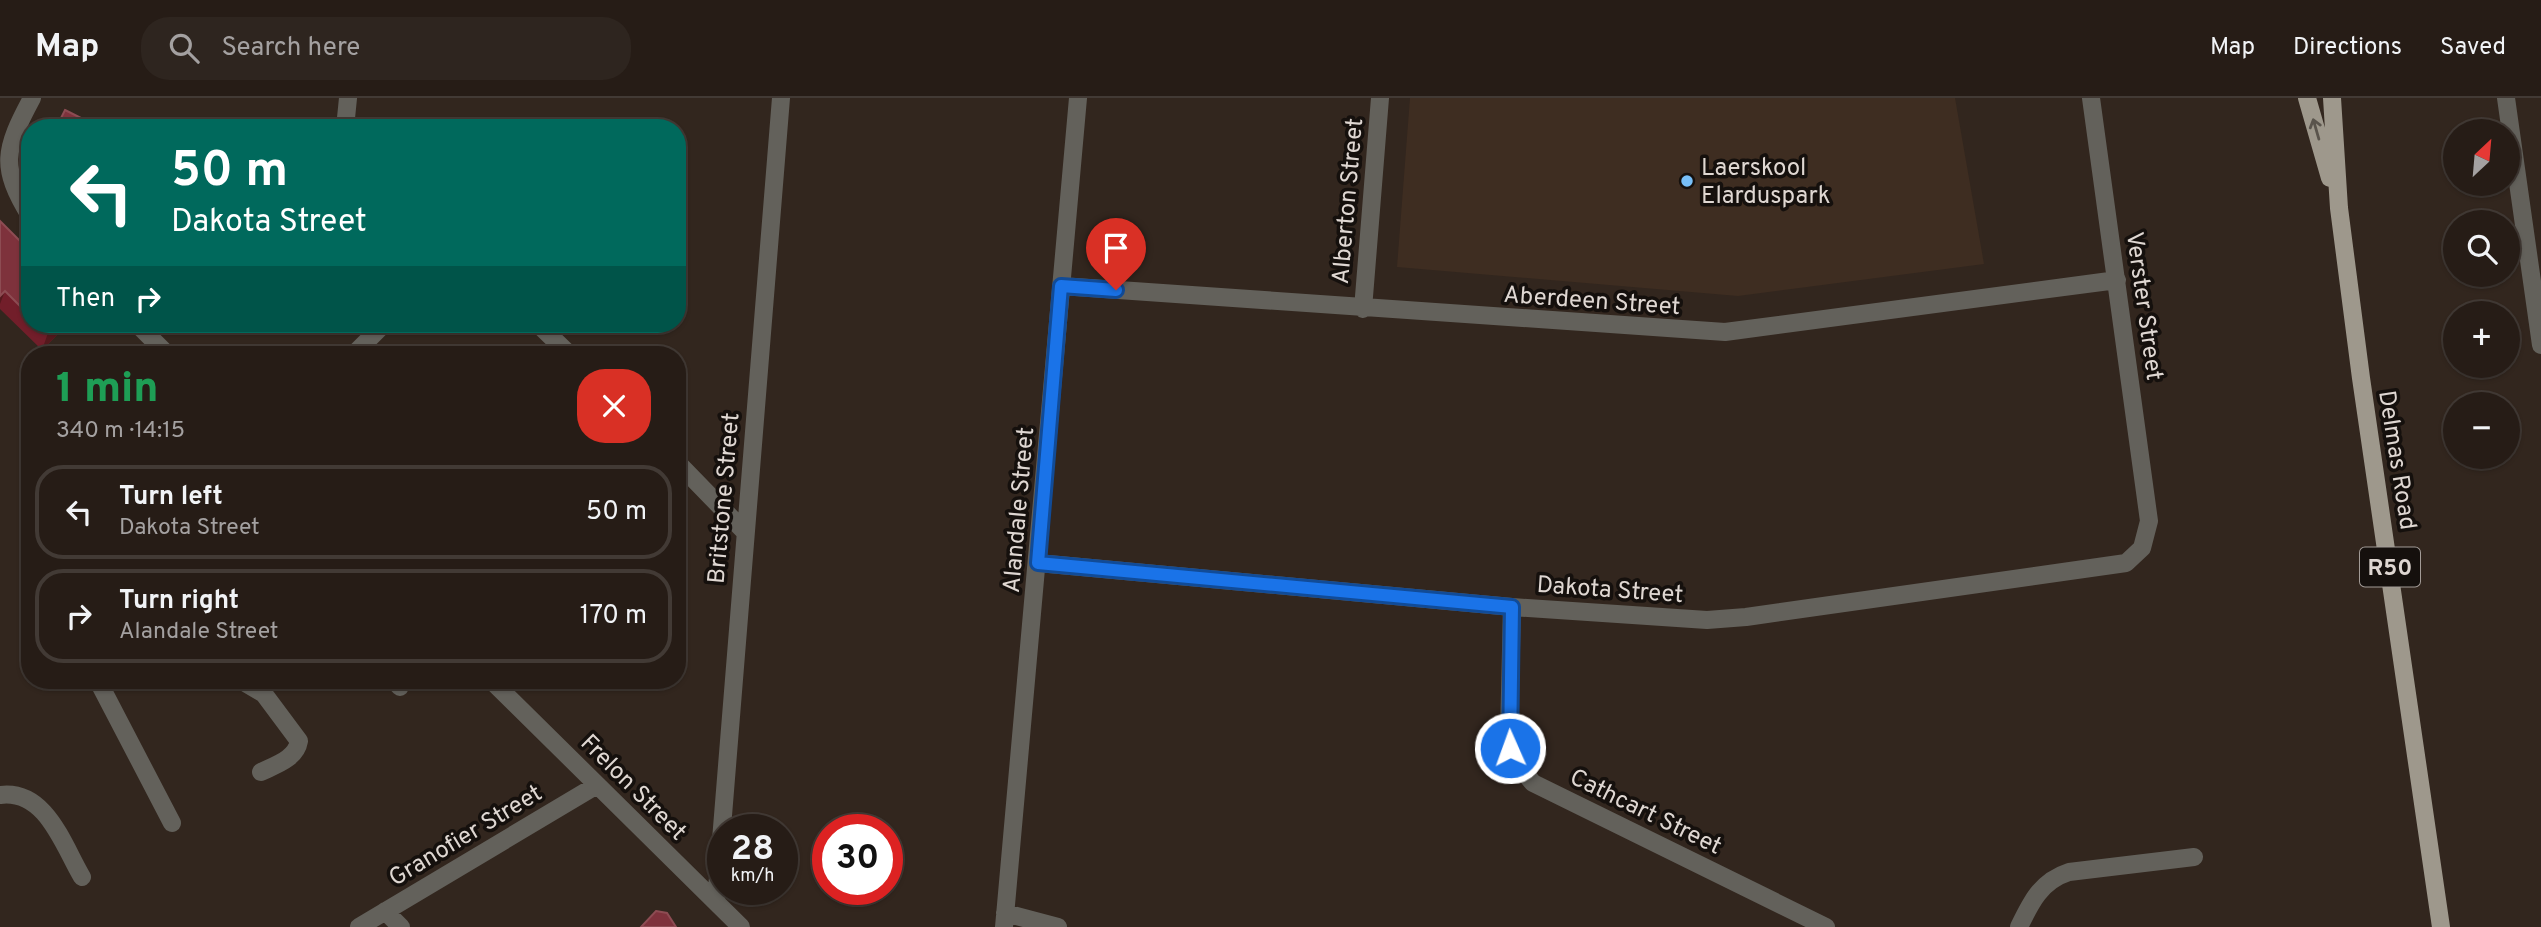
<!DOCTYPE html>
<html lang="en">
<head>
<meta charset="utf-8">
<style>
	body { margin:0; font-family:Overpass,sans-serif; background:#2e251f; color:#f1f3f6; height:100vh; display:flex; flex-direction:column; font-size:26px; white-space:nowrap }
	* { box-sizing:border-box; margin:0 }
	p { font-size:23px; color:#a4a1a1 }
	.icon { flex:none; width:38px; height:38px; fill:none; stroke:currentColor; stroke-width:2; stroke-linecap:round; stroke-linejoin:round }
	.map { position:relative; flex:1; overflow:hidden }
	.details { position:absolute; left:21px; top:248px; width:665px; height:343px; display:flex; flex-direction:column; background:#261c16; border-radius:28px; box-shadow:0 2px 5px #0004,0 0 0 2px #423a35 }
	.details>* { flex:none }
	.banner { position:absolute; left:21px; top:21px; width:665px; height:214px; border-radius:28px; box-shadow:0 2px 5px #0004,0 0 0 2px #423a35; background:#00695c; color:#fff; overflow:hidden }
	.needle { width:46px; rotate:26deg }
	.fabs { position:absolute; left:2443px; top:21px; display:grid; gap:14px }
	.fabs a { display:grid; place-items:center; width:77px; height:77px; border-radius:50%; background:#261c16; box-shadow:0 2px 5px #0004,0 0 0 2px #423a35; font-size:35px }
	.speed { position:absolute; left:707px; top:716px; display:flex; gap:14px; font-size:35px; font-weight:700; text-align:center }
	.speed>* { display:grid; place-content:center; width:91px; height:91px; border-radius:50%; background:#261c16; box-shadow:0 2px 5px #0004,0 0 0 2px #423a35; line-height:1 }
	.speed small { font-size:18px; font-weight:400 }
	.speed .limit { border:10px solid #d22; background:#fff; color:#111 }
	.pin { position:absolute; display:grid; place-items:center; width:60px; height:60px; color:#fff; margin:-72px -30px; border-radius:50% 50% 50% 0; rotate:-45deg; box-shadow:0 0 7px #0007 }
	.pin .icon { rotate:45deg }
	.me { position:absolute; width:77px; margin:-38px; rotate:358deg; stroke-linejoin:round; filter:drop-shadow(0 0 5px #0008) }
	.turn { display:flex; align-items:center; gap:24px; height:147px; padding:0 35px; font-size:32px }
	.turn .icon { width:91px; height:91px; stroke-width:2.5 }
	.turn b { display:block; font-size:49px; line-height:60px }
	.then { display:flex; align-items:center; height:66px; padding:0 35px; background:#0003; gap:14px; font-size:26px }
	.round { display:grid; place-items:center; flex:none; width:74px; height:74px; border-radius:28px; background:#2e251f }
	.head { display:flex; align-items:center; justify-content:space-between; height:119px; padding:0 35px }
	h1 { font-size:42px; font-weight:800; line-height:52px; color:#1e9e55 }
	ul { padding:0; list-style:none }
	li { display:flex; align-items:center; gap:21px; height:94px; margin:0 14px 10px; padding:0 21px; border:4px solid #423a35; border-radius:28px }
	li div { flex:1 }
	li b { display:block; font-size:26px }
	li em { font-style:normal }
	header { display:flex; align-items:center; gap:42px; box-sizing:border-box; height:98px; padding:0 35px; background:#261c16; border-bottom:2px solid #423a35 }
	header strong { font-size:33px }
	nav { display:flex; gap:38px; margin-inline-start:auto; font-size:24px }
	.search { width:490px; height:63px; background:#2e251f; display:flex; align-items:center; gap:18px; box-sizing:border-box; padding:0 24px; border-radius:28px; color:#a4a1a1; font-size:26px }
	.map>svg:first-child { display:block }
	.built { fill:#3e2d21 }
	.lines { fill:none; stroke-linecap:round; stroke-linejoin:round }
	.minor { stroke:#63615b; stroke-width:18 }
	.major { stroke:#9e988c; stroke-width:18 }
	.wall { fill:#721e2a }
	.shaded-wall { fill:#54191d }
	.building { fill:#7e323c; stroke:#8d4c53; stroke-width:2 }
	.oneway { stroke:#5a544c }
	.route-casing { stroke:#114b97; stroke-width:18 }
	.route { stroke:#1a73e8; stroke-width:12 }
	.poi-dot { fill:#78bff8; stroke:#15100d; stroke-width:2.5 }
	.labels { text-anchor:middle; stroke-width:7; stroke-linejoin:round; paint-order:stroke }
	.shield { fill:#15100d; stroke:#a29b97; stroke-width:2 }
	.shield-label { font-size:23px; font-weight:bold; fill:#dfd7d2 }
	.poi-label { font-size:24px; fill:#dfd7d2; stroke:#15100d; text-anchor:start }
	.street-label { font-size:24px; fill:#dfd7d2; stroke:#15100d }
</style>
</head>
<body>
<header>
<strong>Map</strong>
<div class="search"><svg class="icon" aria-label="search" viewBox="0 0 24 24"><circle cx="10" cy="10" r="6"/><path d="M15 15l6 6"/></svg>Search here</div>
<nav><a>Map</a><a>Directions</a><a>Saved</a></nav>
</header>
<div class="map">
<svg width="2541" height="829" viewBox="0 0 2541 829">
	<rect width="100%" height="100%" fill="#32261e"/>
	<!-- built -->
	<path class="built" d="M 1410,0 L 1955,0 L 1984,166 L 1738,198 L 1397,169 Z"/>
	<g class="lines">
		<!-- minor -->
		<path class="minor" d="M 2506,0 L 2541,247
			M 345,30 L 348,0
			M 30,118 C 0,69 4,52 32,0
			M 1061,188 L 1725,234 L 2117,182
			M 1363,211 L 1380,0
			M 137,226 L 168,257
			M 538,226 L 570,257
			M 353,257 L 384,226
			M 677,364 L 745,434
			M 1038,465 L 1512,509 L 1707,522 L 1746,519 L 2126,465 L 2142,450 L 2149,423 L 2091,0
			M 1512,509 L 1509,637 L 1514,662 L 1533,685 L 1826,829
			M 98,583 L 172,725
			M 242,583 L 264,596 L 299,643 C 296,661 275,667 261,674
			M 394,583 L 400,589
			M 492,583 L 741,829
			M 0,697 C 46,691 63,747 82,779
			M 716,804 L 781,0
			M 385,813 L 401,829
			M 1005,815 L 1058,829
			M 359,829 L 597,687
			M 1004,829 L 1078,0
			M 2019,829 C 2031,804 2041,783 2069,774 L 2194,759"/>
		<!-- major -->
		<path class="major" d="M 2307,0 L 2330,80
			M 2332,0 L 2339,110 L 2361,280 L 2441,829"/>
	</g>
	<!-- wall -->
	<path class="wall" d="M 0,123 L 23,146 L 30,145 L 30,226 L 68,226 L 42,252 L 0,211 Z"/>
	<!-- shaded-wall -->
	<path class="shaded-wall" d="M 5,193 L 0,206 L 0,198 Z
		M 57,226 L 68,226 L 42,252 L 48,235 Z"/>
	<!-- building -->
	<path class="building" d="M 65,12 L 81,20 L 76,30 L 56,30 Z
		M 0,123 L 23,146 L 27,142 L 30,145 L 30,218 L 5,193 L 0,198 Z
		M 38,226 L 57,226 L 48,235 Z
		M 656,813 L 667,815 L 676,829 L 641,829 Z"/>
	<!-- one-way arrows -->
	<defs><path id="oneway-shaft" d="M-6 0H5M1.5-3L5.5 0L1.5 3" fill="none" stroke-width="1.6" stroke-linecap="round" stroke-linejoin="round" transform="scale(1.75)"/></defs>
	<use class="oneway" href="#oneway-shaft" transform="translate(2316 31) rotate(-106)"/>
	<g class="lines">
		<defs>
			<path id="route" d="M 1116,192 L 1061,188 L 1038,465 L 1512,509 L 1510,650"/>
		</defs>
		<!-- route casing -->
		<use href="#route" class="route-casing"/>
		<!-- route -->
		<use href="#route" class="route"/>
	</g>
	<!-- markers -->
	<circle class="poi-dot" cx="1687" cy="83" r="7"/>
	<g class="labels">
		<!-- shield labels -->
		<rect class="shield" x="2360" y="449.5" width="60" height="39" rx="5"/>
		<g class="shield-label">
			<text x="2390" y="477">R50</text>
		</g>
		<!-- poi labels -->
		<g class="poi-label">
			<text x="1701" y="77">Laerskool<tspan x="1701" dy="28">Elarduspark</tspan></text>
		</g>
		<!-- street labels -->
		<g class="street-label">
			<text transform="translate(1347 103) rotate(-85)" y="8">Alberton Street</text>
			<text transform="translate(1592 202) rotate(4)" y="8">Aberdeen Street</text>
			<text transform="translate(2145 208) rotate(82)" y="8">Verster Street</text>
			<text transform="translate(2398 362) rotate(81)" y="8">Delmas Road</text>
			<text transform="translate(723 400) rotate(-85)" y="8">Britstone Street</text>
			<text transform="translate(1018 412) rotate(-85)" y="8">Alandale Street</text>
			<text transform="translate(1610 491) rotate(4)" y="8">Dakota Street</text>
			<text transform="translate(634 689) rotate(45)" y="8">Frelon Street</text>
			<text transform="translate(1646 713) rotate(26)" y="8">Cathcart Street</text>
			<text transform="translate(465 737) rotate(-31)" y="8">Granofier Street</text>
		</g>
	</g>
</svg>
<div class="fabs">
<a><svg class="needle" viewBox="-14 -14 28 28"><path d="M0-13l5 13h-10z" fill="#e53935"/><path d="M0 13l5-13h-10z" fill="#a4a1a1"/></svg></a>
<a><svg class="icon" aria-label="search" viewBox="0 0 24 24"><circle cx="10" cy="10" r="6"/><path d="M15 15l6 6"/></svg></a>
<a>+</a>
<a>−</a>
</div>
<div class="speed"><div>28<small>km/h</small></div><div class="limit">30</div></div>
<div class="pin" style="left:1116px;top:192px;background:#d93025"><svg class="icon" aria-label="arrive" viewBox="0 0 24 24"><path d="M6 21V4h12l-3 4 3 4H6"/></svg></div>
<svg class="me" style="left:1510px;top:650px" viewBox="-20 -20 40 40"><circle r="17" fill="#1a73e8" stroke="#fff" stroke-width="3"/><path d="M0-11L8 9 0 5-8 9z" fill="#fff"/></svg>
<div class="banner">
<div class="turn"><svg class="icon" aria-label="left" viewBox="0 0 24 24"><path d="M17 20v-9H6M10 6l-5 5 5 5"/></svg><div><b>50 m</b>Dakota Street</div></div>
<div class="then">Then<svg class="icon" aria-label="right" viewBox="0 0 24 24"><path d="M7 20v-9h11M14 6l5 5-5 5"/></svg></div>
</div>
<section class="details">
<div class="head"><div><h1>1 min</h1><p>340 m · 14:15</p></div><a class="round" style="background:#d93025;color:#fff"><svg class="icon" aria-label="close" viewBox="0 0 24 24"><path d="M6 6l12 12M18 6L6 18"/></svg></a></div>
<ul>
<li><svg class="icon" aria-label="left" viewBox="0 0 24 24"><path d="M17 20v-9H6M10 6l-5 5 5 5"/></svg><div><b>Turn left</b><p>Dakota Street</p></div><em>50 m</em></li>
<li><svg class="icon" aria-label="right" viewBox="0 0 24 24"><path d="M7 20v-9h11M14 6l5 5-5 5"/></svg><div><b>Turn right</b><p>Alandale Street</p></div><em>170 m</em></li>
</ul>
</section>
</div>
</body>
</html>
